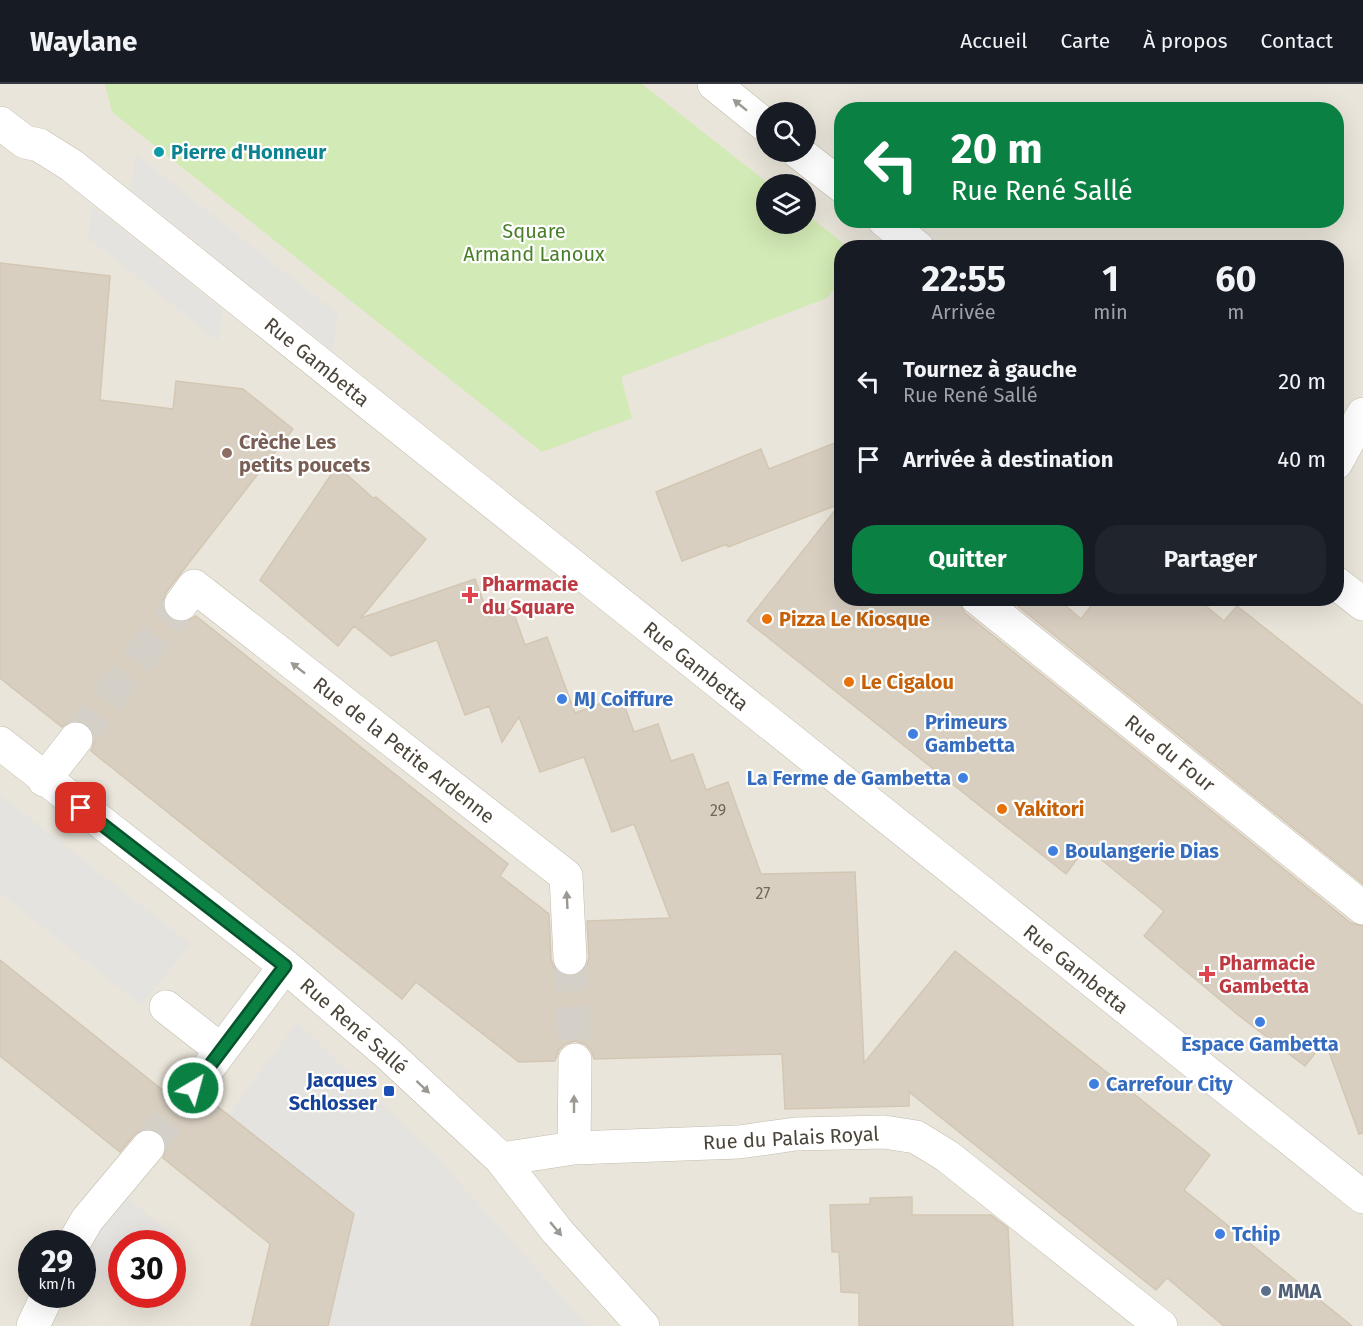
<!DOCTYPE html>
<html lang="fr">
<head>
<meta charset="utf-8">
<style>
	body { margin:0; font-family:"Fira Sans",sans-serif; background:#20242c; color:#f1f3f6; height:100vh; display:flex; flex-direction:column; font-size:22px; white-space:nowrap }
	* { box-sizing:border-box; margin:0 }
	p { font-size:20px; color:#9ea1a6 }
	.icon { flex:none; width:33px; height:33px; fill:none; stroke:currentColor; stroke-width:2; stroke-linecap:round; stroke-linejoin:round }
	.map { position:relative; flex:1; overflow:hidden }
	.sheet { position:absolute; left:834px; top:156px; width:510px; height:366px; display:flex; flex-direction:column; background:#171b24; border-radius:24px; box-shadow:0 6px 24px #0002 }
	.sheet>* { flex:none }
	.hud { position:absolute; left:834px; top:18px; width:510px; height:126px; border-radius:24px; box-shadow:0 6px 24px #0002; background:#0b8043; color:#fff; overflow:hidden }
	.buttons { position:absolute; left:756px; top:18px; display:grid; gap:12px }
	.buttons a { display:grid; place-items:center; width:60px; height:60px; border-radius:50%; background:#171b24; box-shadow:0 6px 24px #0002; font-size:30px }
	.speed { position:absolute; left:18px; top:1146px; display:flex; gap:12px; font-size:30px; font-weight:700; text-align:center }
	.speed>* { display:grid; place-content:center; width:78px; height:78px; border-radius:50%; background:#171b24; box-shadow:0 6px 24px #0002; line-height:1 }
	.speed small { font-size:15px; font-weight:400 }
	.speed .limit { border:9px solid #d22; background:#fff; color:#111 }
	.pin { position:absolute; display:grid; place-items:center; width:51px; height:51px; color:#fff; margin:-26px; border-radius:12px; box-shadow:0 3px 9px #0006 }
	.me { position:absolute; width:66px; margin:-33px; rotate:37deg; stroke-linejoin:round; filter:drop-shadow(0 0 4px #0008) }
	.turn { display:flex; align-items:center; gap:21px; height:126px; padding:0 18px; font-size:27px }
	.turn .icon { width:78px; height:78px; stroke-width:2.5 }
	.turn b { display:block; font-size:42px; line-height:51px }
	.eta { display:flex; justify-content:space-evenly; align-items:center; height:102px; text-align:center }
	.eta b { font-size:36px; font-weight:700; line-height:42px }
	.primary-button { display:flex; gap:12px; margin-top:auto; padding:12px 18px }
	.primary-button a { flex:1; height:69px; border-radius:24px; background:#0b8043; color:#fff; font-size:24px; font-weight:700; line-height:69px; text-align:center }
	.primary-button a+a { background:#20242c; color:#f1f3f6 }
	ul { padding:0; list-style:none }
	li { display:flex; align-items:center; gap:18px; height:78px; padding:0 18px }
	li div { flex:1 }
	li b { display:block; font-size:22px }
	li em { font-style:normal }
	header { display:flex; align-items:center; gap:36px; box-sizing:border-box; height:84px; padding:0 30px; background:#171b24; border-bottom:2px solid #363941 }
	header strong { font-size:28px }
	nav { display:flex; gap:33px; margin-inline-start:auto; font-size:21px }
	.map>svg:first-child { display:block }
	.residential { fill:#eae5da; fill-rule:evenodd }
	.green { fill:#d2eab5 }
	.parking { fill:#e5e3e0 }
	.building { fill:#d8cfc1; stroke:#d3c7b4; stroke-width:1.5 }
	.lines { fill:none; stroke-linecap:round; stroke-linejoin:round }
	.minor-tunnel { stroke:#d4d0c8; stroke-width:33; stroke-dasharray:33 16; stroke-linecap:butt }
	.minor-casing { stroke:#c2bbae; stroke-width:34 }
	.minor { stroke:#fff; stroke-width:33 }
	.oneway { fill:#9c9892 }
	.route-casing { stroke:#07532c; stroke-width:15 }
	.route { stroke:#0b8043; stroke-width:10 }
	.culture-dot { fill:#0f9aa8; stroke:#fff; stroke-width:2 }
	.education-dot { fill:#8d6e63; stroke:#fff; stroke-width:2 }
	.health-dot { fill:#e0444e; stroke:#fff; stroke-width:2 }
	.food-dot { fill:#e8710a; stroke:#fff; stroke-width:2 }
	.shop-dot { fill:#3f7fe0; stroke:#fff; stroke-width:2 }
	.transit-dot { fill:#1a4fb4; stroke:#fff; stroke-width:2 }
	.service-dot { fill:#5c6f8a; stroke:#fff; stroke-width:2 }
	.labels { text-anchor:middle; stroke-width:4.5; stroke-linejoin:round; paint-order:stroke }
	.number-label { font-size:16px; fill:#6e675b }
	.culture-label { font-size:20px; font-weight:bold; fill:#0d838f; stroke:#fff; text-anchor:start }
	.park-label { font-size:20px; fill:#4a7f2a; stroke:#fff }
	.street-label { font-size:20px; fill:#4b4439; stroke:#fff }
	.education-label { font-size:20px; font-weight:bold; fill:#785e54; stroke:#fff; text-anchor:start }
	.health-label { font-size:20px; font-weight:bold; fill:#be3a42; stroke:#fff; text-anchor:start }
	.food-label { font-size:20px; font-weight:bold; fill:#c56008; stroke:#fff; text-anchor:start }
	.shop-label { font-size:20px; font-weight:bold; fill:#366cbe; stroke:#fff; text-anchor:start }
	.transit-label { font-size:20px; font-weight:bold; fill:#164399; stroke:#fff; text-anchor:end }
	.service-label { font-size:20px; font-weight:bold; fill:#4e5e75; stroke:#fff; text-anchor:start }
</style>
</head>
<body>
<header>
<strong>Waylane</strong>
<nav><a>Accueil</a><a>Carte</a><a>À propos</a><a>Contact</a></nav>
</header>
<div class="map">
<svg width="1363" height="1242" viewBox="0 0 1363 1242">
	<rect width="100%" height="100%" fill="#f6f3ec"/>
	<!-- residential -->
	<path class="residential" d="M 0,0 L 1363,0 L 1363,1242 L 0,1242 ZM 842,26 L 1336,26 L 1336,136 L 842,136 ZM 766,28 L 806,28 L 806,68 L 766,68 ZM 766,100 L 806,100 L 806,140 L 766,140 ZM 842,164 L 1336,164 L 1336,514 L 842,514 ZM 32,1160 L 82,1160 L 82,1210 L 32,1210 ZM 122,1160 L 172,1160 L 172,1210 L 122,1210 Z"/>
	<!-- green -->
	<path class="green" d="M 105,0 L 642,0 L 769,100 L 766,100 L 766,140 L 806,140 L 806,130 L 848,163 L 842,164 L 841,196 L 827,214 L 621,293 L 632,334 L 542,368 L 112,28 Z"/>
	<!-- parking -->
	<path class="parking" d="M 135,70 L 338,230 L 333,267 L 131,106 Z
		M 92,122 L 222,225 L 219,258 L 88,154 Z
		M 0,711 L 191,860 L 141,921 L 0,809 Z
		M 297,938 L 435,1071 L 588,1242 L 328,1242 L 354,1130 L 228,1031 Z
		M 115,1103 L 173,1152 L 167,1159 L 122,1160 L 122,1210 L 127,1211 L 124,1214 L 83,1180 L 82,1160 Z"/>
	<!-- building -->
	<path class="building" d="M 0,179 L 110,192 L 100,316 L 173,325 L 176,297 L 243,305 L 293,345 L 167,507 L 162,518 L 164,528 L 171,535 L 179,539 L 188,537 L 196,532 L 508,780 L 500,792 L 549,830 L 551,875 L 554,884 L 561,890 L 570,893 L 580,890 L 587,882 L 589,873 L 587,837 L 670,834 L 634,740 L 612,748 L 584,673 L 540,688 L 519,633 L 502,658 L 489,622 L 465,631 L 437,556 L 391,572 L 354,542 L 338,562 L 260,496 L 337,382 L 373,414 L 376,413 L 426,455 L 361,534 L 475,495 L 489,533 L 512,524 L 525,561 L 547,553 L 575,629 L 621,612 L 634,648 L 658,640 L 671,677 L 693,670 L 706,706 L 728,698 L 761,790 L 855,788 L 864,979 L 955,867 L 1210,1071 L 1184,1106 L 1352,1242 L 1224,1242 L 1167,1194 L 1156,1206 L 909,1008 L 909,1022 L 785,1025 L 782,970 L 594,975 L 591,966 L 585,960 L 575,957 L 565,960 L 559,966 L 555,977 L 519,978 L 416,898 L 402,915 L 91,667 L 95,657 L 93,647 L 88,641 L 78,636 L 70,637 L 62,643 L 0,594 Z
		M 842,356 L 842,514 L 959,514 L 960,521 L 965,529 L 1351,839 L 1363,842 L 1363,1049 L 1359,1050 L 1325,957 L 1305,982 L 1237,930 L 1144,852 L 1164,827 L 1086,763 L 1066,790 L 747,537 L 840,420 L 728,463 L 727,460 L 682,477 L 656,408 L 761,365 L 769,385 Z
		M 1008,514 L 1057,514 L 1081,535 L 1097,514 L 1196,514 L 1224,537 L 1237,522 L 1363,622 L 1363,800 Z
		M 0,876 L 180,1020 L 181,1018 L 190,1022 L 200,1021 L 208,1015 L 354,1130 L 328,1242 L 251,1242 L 270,1160 L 163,1074 L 166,1066 L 166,1057 L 160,1048 L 151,1045 L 141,1046 L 134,1051 L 120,1068 L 0,972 Z
		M 912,1113 L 912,1131 L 991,1131 L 1008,1144 L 1013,1242 L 859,1242 L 859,1209 L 841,1208 L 839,1168 L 832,1168 L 830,1121 L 870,1120 L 870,1114 Z"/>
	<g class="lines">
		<!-- minor-tunnel -->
		<path class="minor-tunnel" d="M 76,655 L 181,520
			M 570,874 L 575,976
			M 148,1063 L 193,1004"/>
		<defs>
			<path id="minor" d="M 714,0 L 766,42
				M 0,39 L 25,58 L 39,61 L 71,81 L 1363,1113
				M 798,68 L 842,102
				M 884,136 L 918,164
				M 1336,379 L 1363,330
				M 1336,499 L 1363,520
				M 977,514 L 1363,824
				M 181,520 L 194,502 L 566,792 L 570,874
				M 0,659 L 285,882 L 387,969 L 501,1075 L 557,1147 L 643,1242
				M 44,696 L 76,655
				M 166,923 L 221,966
				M 193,1004 L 285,882
				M 574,1064 L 575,976
				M 501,1075 L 574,1064 L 739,1058 L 796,1050 L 884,1048 L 916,1053 L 947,1072 L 1161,1242
				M 73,1160 L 87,1136 L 148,1063
				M 33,1242 L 48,1210"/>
		</defs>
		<!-- minor casing -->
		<use href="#minor" class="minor-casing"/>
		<!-- minor -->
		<use href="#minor" class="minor"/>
	</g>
	<!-- one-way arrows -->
	<defs><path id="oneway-solid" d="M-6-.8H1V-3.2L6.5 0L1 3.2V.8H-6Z" transform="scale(1.5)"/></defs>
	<g class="oneway">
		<use href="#oneway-solid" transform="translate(740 21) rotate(-141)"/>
		<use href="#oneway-solid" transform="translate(298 584) rotate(-142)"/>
		<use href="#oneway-solid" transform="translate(567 816) rotate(-93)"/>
		<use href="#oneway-solid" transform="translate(423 1003) rotate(43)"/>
		<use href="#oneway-solid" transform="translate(574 1020) rotate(-90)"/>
		<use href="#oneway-solid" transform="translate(556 1145) rotate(50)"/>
	</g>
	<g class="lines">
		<defs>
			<path id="route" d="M 81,724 L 285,882 L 193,1004"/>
		</defs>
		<!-- route casing -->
		<use href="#route" class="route-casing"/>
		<!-- route -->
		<use href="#route" class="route"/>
	</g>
	<!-- markers -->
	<circle class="culture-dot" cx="159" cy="68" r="6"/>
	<circle class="education-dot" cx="227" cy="369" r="6"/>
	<g class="health-dot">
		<path d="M467 502h6v6h6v6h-6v6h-6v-6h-6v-6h6z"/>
		<path d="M1204 881h6v6h6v6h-6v6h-6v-6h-6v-6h6z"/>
	</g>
	<g class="food-dot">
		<circle cx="767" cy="535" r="6"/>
		<circle cx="849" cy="598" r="6"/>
		<circle cx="1002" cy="725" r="6"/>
	</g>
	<g class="shop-dot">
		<circle cx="562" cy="615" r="6"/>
		<circle cx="913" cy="650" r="6"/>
		<circle cx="963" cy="694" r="6"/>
		<circle cx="1053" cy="767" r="6"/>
		<circle cx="1260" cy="938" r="6"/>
		<circle cx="1094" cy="1000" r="6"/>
		<circle cx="1220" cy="1150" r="6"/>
	</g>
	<rect class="transit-dot" x="383" y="1001" width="12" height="12" rx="3"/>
	<circle class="service-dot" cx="1266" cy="1207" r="6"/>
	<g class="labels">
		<!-- number labels -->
		<g class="number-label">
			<text x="718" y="732">29</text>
			<text x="763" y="815">27</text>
		</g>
		<!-- culture labels -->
		<g class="culture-label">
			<text x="171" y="75">Pierre d'Honneur</text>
		</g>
		<!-- park labels -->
		<g class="park-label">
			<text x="534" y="154">Square<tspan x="534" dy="23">Armand Lanoux</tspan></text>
		</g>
		<!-- street labels -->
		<g class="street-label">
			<text transform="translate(317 278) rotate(39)" y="7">Rue Gambetta</text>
			<text transform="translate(696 582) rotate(39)" y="7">Rue Gambetta</text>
			<text transform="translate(404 666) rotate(38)" y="7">Rue de la Petite Ardenne</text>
			<text transform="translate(1170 669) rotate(39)" y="7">Rue du Four</text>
			<text transform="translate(1076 885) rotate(39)" y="7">Rue Gambetta</text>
			<text transform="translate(354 942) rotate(41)" y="7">Rue René Sallé</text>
			<text transform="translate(791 1054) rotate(-3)" y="7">Rue du Palais Royal</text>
		</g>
		<!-- education labels -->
		<g class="education-label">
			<text x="239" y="365">Crèche Les<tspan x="239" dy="23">petits poucets</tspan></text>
		</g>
		<!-- health labels -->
		<g class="health-label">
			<text x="482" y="507">Pharmacie<tspan x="482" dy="23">du Square</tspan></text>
			<text x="1219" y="886">Pharmacie<tspan x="1219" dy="23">Gambetta</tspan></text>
		</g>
		<!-- food labels -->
		<g class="food-label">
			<text x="779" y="542">Pizza Le Kiosque</text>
			<text x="861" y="605">Le Cigalou</text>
			<text x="1014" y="732">Yakitori</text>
		</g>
		<!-- shop labels -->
		<g class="shop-label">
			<text x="574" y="622">MJ Coiffure</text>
			<text x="925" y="645">Primeurs<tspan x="925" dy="23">Gambetta</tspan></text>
			<text x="951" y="701" text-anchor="end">La Ferme de Gambetta</text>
			<text x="1065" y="774">Boulangerie Dias</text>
			<text x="1260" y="967" text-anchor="middle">Espace Gambetta</text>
			<text x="1106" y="1007">Carrefour City</text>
			<text x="1232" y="1157">Tchip</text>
		</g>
		<!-- transit labels -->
		<g class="transit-label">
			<text x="377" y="1003">Jacques<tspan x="377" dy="23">Schlosser</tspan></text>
		</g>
		<!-- service labels -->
		<g class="service-label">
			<text x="1278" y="1214">MMA</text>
		</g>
	</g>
</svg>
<div class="buttons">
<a><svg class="icon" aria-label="search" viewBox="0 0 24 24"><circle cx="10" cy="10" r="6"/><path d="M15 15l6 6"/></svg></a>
<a><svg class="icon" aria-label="layers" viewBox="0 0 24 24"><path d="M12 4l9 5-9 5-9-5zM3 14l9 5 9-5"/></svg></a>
</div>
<div class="speed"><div>29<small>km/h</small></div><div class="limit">30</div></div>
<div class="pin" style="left:81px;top:724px;background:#d93025"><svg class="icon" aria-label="arrive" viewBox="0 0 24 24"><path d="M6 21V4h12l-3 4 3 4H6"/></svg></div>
<svg class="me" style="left:193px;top:1004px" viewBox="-20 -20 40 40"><circle r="17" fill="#0b8043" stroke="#fff" stroke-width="3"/><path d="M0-11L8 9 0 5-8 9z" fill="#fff"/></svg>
<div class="hud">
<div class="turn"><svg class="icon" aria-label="left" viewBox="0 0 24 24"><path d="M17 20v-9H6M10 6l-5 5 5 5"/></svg><div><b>20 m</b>Rue René Sallé</div></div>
</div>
<section class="sheet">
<div class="eta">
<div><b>22:55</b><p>Arrivée</p></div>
<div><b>1</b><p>min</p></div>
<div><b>60</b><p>m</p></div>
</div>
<ul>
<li><svg class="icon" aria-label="left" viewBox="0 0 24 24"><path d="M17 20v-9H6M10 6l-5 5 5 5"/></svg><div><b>Tournez à gauche</b><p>Rue René Sallé</p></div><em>20 m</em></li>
<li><svg class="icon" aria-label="arrive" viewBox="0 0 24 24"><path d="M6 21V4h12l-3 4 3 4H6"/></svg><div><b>Arrivée à destination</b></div><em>40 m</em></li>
</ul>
<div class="primary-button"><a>Quitter</a><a>Partager</a></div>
</section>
</div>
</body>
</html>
